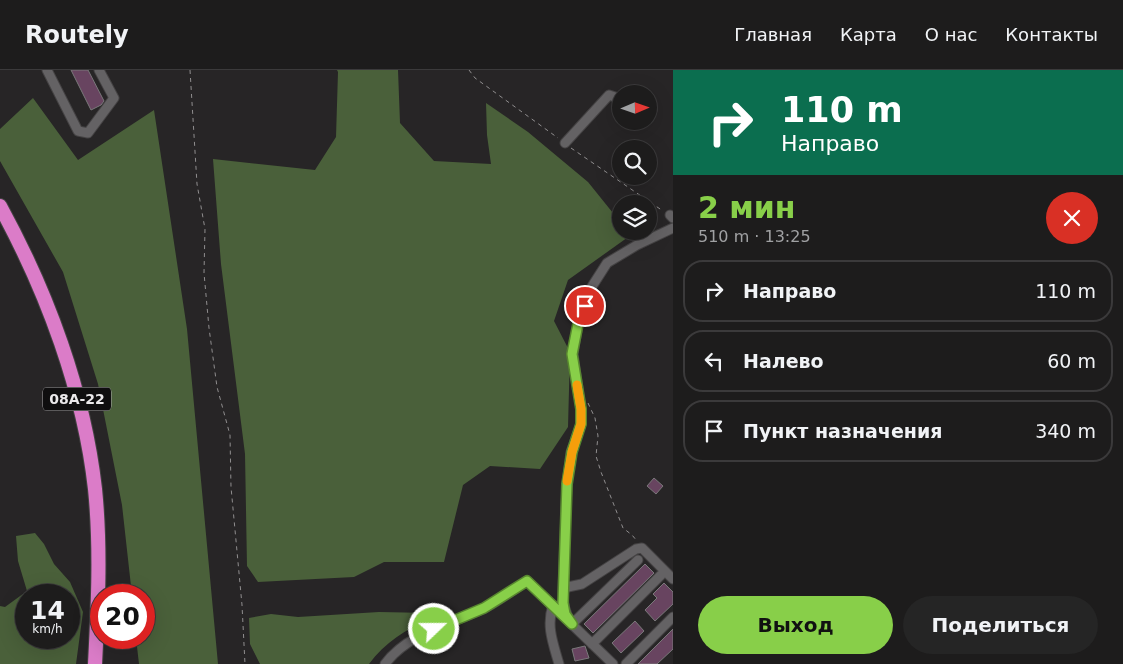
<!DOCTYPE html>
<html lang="ru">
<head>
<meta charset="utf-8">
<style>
	body { margin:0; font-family:"DejaVu Sans",sans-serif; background:#252525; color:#f1f3f6; height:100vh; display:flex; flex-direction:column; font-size:19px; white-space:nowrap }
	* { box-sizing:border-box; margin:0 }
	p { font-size:16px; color:#a0a1a3 }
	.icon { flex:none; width:28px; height:28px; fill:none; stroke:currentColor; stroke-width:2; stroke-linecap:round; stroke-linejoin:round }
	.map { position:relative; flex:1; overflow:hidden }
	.side { display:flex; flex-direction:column; background:#1d1c1c; width:450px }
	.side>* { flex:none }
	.guide { background:#0b6e4f; color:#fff; overflow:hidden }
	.needle { width:32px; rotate:88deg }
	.tools { position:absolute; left:612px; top:15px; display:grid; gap:10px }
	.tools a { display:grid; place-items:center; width:45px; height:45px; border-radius:50%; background:#1d1c1c; box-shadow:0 5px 20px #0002,0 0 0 1px #3b3a3b; font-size:25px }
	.speed { position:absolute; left:15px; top:514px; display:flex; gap:10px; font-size:25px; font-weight:700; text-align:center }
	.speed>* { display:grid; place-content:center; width:65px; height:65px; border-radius:50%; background:#1d1c1c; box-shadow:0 5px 20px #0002,0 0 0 1px #3b3a3b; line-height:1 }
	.speed small { font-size:12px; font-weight:400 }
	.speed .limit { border:8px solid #d22; background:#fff; color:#111 }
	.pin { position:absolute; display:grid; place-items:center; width:42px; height:42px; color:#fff; margin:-21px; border:2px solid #fff; border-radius:50%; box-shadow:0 1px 5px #0007 }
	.me { position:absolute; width:55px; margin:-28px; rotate:68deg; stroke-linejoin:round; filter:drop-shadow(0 0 4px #0008) }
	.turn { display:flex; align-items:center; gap:18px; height:105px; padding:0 25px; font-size:22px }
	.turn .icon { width:65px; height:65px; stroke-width:2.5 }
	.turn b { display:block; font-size:35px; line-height:42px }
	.round { display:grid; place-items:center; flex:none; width:52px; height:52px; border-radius:26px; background:#252525 }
	.head { display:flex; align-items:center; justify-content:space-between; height:85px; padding:0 25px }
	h1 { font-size:30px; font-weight:800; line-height:38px; color:#88cf49 }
	.button { display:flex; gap:10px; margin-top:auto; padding:10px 25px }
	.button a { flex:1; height:58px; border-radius:30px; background:#88cf49; color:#111; font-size:20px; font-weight:800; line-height:58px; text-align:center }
	.button a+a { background:#252525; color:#f1f3f6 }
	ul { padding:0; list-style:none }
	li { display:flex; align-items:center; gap:15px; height:62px; margin:0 10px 8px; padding:0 15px; border:2px solid #3b3a3b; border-radius:20px }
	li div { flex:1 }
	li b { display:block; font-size:19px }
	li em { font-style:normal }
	header { display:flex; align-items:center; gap:30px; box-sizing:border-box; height:70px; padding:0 25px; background:#1d1c1c; border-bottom:1px solid #3b3a3b }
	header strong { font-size:24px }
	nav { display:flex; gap:28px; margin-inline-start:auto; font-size:18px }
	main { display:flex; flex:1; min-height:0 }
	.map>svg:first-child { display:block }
	.forest { fill:#4a603a; fill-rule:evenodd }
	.building { fill:#684460; stroke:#7a787a }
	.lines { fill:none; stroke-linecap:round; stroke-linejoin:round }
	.minor-casing { stroke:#454344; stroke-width:11 }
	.highway-casing { stroke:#454344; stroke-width:16 }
	.path { stroke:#908e8f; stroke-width:1; stroke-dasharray:4 4; stroke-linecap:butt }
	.minor { stroke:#646264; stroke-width:9 }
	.highway { stroke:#db7cc8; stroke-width:14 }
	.route-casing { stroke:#58872f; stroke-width:12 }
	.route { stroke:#88cf49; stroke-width:9 }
	.slow { stroke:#f59e0b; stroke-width:9 }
	.labels { text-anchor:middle; stroke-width:4.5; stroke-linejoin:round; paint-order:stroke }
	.shield { fill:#0f0e0f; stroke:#a9a7a9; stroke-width:1 }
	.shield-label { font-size:14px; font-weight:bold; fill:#ebe9eb }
</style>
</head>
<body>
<header>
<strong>Routely</strong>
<nav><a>Главная</a><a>Карта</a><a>О нас</a><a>Контакты</a></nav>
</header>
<main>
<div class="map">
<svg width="673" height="594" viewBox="0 0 673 594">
	<rect width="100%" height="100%" fill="#272526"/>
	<!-- forest -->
	<path class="forest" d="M 337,0 L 398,0 L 400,53 L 434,91 L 491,94 L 487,65 L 486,33 L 528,62 L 588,112 L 621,153 L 621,161 L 628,161 L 631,165 L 568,210 L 554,251 L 570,282 L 568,357 L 540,399 L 490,396 L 463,415 L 444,492 L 384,492 L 354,507 L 258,512 L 247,496 L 245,384 L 221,194 L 213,89 L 315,100 L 336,67 L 338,2 Z
		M 33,28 L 78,90 L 154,40 L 187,259 L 218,594 L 139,594 L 136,568 L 144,568 L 144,525 L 132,525 L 122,435 L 98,314 L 63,202 L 0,91 L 0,59 Z
		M 35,463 L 44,474 L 54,494 L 70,512 L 83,542 L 76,594 L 0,594 L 0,536 L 5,537 L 27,521 L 18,491 L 16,466 ZM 26,525 L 69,525 L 69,568 L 26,568 Z
		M 379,542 L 430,543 L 430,548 C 406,560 385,572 369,594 L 260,594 L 250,574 L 249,548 L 271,544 L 298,547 Z"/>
	<!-- building -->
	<path class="building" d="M 71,0 L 88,0 L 104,31 L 101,35 L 91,40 Z
		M 654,408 L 663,416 L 656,424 L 647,416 Z
		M 645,494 L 654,503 L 593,563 L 584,554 Z
		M 664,513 L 673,522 L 673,534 L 655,551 L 645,540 L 657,528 L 653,524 Z
		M 635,551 L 644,561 L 621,583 L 612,573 Z
		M 673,559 L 673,579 L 657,594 L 638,594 Z
		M 585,576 L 589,588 L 575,591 L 572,579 Z"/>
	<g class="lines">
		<defs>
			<path id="minor" d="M 47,0 L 78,61 L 88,63 L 114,28 L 99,0
				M 649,39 L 652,40
				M 565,73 L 609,25 L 621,29
				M 670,145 L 673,148
				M 563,518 L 582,514 L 636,479 L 642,478 L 673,509
				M 553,535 C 546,556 553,573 559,594
				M 572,554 C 564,542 563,533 563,518 L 567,414 L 571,382 L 581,354 L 581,339 L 573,284 L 578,254 L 591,218 L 607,193 L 637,175 L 673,158
				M 572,554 L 638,490
				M 592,574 L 661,505
				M 385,594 C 408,563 451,554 485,538 C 500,530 513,520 527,511 L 613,594
				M 626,594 L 673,547"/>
			<path id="highway" d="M 0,136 C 47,222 84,321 95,419 C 101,478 98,536 95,594"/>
		</defs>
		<!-- minor casing -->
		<use href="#minor" class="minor-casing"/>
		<!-- highway casing -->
		<use href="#highway" class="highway-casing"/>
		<!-- path -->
		<path class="path" d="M 190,0 L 197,114 L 205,159 L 204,203 L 209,258 L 217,317 L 230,365 L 231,417 L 242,535 L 245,594
			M 469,0 L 475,8 L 558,68
			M 571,78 L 663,141
			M 588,333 L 595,348 L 598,366 L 596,386 L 601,402 L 623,458 L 632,465 L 637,471"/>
		<!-- minor -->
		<use href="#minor" class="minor"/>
		<!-- highway -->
		<use href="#highway" class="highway"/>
	</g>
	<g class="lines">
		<defs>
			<path id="route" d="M 434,559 L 484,538 L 527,511 L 572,554 L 565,544 L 563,533 L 567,414 L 572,382 L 581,354 L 581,339 L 572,284 L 578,254 L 585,236"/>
		</defs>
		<!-- route casing -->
		<use href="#route" class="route-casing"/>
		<!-- route -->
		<use href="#route" class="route"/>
		<!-- slow -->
		<path class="slow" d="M 567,411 L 572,382 L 581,354 L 581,339 L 577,315"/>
	</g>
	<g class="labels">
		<!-- shield labels -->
		<rect class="shield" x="43" y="317.5" width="68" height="23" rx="4"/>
		<g class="shield-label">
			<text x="77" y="334">08А-22</text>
		</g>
	</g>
</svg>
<div class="tools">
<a><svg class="needle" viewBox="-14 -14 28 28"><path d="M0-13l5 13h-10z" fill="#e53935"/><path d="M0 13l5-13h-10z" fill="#a0a1a3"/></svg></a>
<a><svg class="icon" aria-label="search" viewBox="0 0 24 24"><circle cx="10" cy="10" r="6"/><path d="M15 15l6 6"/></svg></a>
<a><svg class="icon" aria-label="layers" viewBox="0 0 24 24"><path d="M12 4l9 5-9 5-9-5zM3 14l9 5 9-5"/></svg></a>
</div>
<div class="speed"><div>14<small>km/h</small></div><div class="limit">20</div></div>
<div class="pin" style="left:585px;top:236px;background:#d93025"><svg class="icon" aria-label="arrive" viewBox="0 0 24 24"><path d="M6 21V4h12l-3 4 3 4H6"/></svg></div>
<svg class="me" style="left:434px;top:559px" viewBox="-20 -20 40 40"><circle r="17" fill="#88cf49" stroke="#fff" stroke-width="3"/><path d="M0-11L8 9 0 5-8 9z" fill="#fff"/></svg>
</div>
<section class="side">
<div class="guide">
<div class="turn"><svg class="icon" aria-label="right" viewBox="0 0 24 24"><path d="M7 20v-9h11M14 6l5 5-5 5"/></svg><div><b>110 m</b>Направо</div></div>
</div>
<div class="head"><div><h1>2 мин</h1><p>510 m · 13:25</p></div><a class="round" style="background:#d93025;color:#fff"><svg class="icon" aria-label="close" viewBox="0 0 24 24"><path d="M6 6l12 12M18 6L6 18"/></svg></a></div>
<ul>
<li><svg class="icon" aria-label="right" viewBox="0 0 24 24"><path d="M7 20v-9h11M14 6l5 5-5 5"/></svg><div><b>Направо</b></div><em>110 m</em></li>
<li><svg class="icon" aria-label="left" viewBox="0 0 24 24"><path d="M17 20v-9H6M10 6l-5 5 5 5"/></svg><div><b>Налево</b></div><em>60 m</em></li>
<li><svg class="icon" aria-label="arrive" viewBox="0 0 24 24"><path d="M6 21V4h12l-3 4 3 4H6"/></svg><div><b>Пункт назначения</b></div><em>340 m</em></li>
</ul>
<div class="button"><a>Выход</a><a>Поделиться</a></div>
</section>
</main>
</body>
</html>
